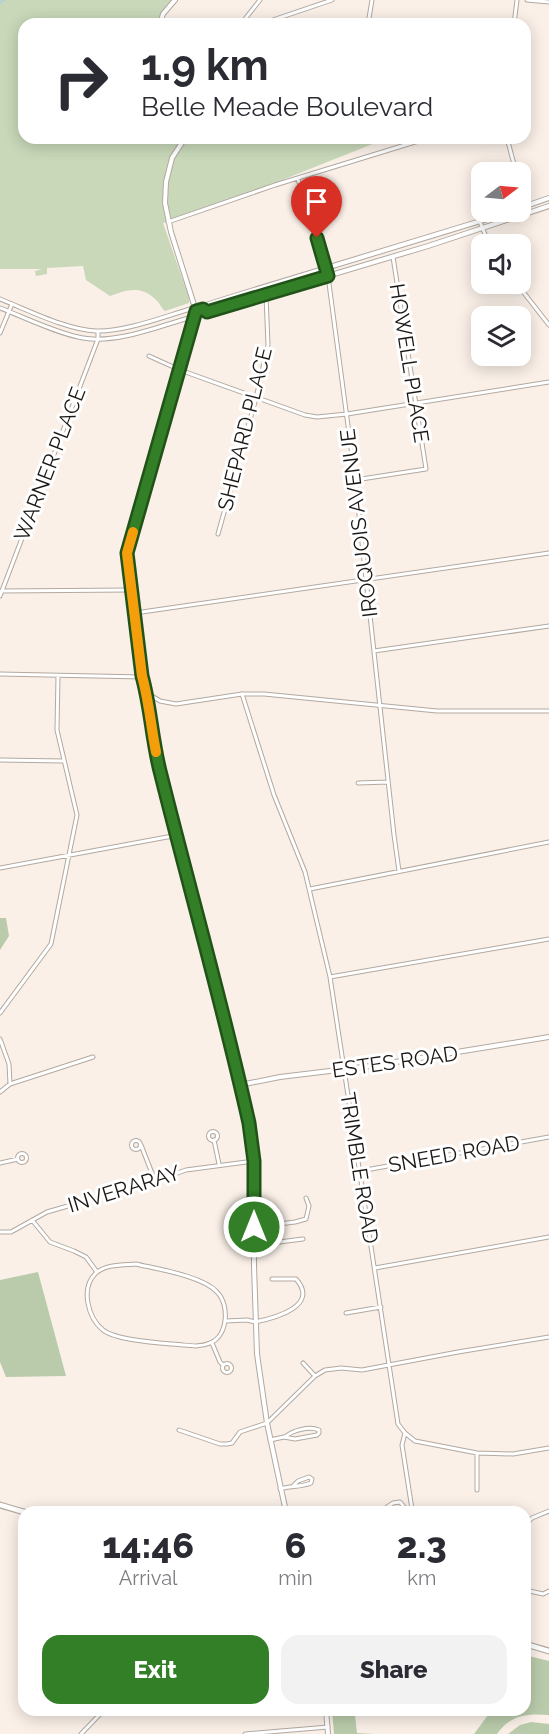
<!DOCTYPE html>
<html lang="en">
<head>
<meta charset="utf-8">
<style>
	body { margin:0; font-family:Raleway,sans-serif; background:#f2f2f3; color:#2b2b33; height:100vh; display:flex; flex-direction:column; font-size:22px; white-space:nowrap }
	* { box-sizing:border-box; margin:0 }
	p { font-size:20px; color:#7c7c81 }
	.icon { flex:none; width:33px; height:33px; fill:none; stroke:currentColor; stroke-width:2; stroke-linecap:round; stroke-linejoin:round }
	.map { position:relative; flex:1; overflow:hidden }
	.side { position:absolute; left:18px; top:1506px; width:513px; height:210px; display:flex; flex-direction:column; background:#fff; border-radius:18px; box-shadow:0 3px 15px #0003 }
	.side>* { flex:none }
	.banner { position:absolute; left:18px; top:18px; width:513px; height:126px; border-radius:18px; box-shadow:0 3px 15px #0003; background:#fff; color:#2b2b33; overflow:hidden }
	.needle { width:39px; rotate:74deg }
	.controls { position:absolute; left:471px; top:162px; display:grid; gap:12px }
	.controls a { display:grid; place-items:center; width:60px; height:60px; border-radius:12px; background:#fff; box-shadow:0 3px 15px #0003; font-size:30px }
	.pin { position:absolute; display:grid; place-items:center; width:51px; height:51px; color:#fff; margin:-62px -26px; border-radius:50% 50% 50% 0; rotate:-45deg; box-shadow:0 0 6px #0007 }
	.pin .icon { rotate:45deg }
	.me { position:absolute; width:66px; margin:-33px; rotate:0deg; stroke-linejoin:round; filter:drop-shadow(0 0 4px #0008) }
	.turn { display:flex; align-items:center; gap:21px; height:126px; padding:0 24px; font-size:27px }
	.turn .icon { width:78px; height:78px; stroke-width:2.5 }
	.turn b { display:block; font-size:42px; line-height:51px }
	.eta { display:flex; justify-content:space-evenly; align-items:center; height:102px; text-align:center }
	.eta b { font-size:36px; font-weight:800; line-height:42px }
	.action { display:flex; gap:12px; margin-top:auto; padding:12px 24px }
	.action a { flex:1; height:69px; border-radius:18px; background:#337f27; color:#fff; font-size:24px; font-weight:800; line-height:69px; text-align:center }
	.action a+a { background:#f2f2f3; color:#2b2b33 }
	.map>svg:first-child { display:block }
	.green { fill:#c8d8b9 }
	.forest { fill:#bacbab }
	.lines { fill:none; stroke-linecap:round; stroke-linejoin:round }
	.stream { stroke:#acd0e2; stroke-width:1.5 }
	.minor-casing { stroke:#b2a9a1; stroke-width:5 }
	.tertiary-casing { stroke:#b2a9a1; stroke-width:5 }
	.secondary-casing { stroke:#b2a9a1; stroke-width:6 }
	.primary-casing { stroke:#b2a9a1; stroke-width:7 }
	.minor { stroke:#fff; stroke-width:3 }
	.tertiary { stroke:#fff; stroke-width:3 }
	.secondary { stroke:#fff; stroke-width:4 }
	.primary { stroke:#fff; stroke-width:4.5 }
	.route-casing { stroke:#215319; stroke-width:15 }
	.route { stroke:#337f27; stroke-width:10 }
	.slow { stroke:#f59e0b; stroke-width:10 }
	.labels { text-anchor:middle; stroke-width:6; stroke-linejoin:round; paint-order:stroke }
	.street-label { font-size:21px; fill:#1b1715; stroke:#fff }
</style>
</head>
<body>
<div class="map">
<svg width="549" height="1734" viewBox="0 0 549 1734">
	<rect width="100%" height="100%" fill="#faf0e8"/>
	<!-- green -->
	<path class="green" d="M 0,0 L 173,0 L 156,24 L 24,24 L 24,138 L 180,138 L 184,140 L 186,138 L 375,138 L 375,143 L 197,214 L 163,223 L 189,298 L 189,303 L 165,311 C 161,308 160,303 156,300 C 141,285 127,290 110,296 L 86,280 L 83,266 L 47,268 L 47,274 L 36,276 L 35,271 L 42,269 L 0,269 Z"/>
	<!-- forest -->
	<path class="forest" d="M 0,918 L 6,918 L 9,936 L 0,950 Z
		M 38,1272 L 66,1376 L 6,1377 L 0,1362 L 0,1280 Z
		M 525,1655 L 549,1661 L 549,1715 C 527,1713 510,1715 497,1734 L 474,1734 L 488,1715 L 488,1710 L 525,1710 Z
		M 332,1710 L 357,1710 L 355,1715 L 357,1733 L 374,1734 L 334,1734 Z
		M 531,1722 L 549,1724 L 549,1734 L 508,1734 L 520,1725 Z"/>
	<g class="lines">
		<!-- stream -->
		<path class="stream" d="M 0,3 L 4,0"/>
		<defs>
			<path id="minor" d="M 527,0 L 549,2
				M 241,24 L 260,0
				M 261,24 L 332,0
				M 369,24 L 369,18 L 372,0
				M 514,24 L 517,0
				M 507,138 L 516,172
				M 298,179 L 328,276 L 355,478 L 394,835 L 399,871
				M 520,189 L 527,213
				M 168,222 L 275,185 L 428,138
				M 480,222 L 489,244
				M 517,284 L 549,325
				M 0,333 L 12,304
				M 149,356 L 180,370
				M 355,480 L 426,469 L 393,257
				M 218,534 L 256,398 L 268,345 L 266,295 L 264,287
				M 1,591 L 131,590
				M 0,596 L 98,339 L 98,332
				M 135,613 L 549,553
				M 374,651 L 549,626
				M 0,674 L 143,677
				M 242,694 L 274,795 L 305,872 L 330,977 L 398,1424 L 405,1433 L 415,1441 L 477,1453 L 513,1454 L 549,1448
				M 0,760 L 64,761
				M 358,783 L 388,782
				M 0,868 L 178,835
				M 310,889 L 549,842
				M 330,977 L 549,939
				M 0,1013 L 51,944 L 77,815 L 57,730 L 58,676
				M 0,1039 L 9,1064 L 10,1084
				M 0,1092 L 10,1084 L 93,1057
				M208.5 1136a4.5 4.5 0 1 1 9 0a4.5 4.5 0 1 1-9 0Z
				M 214,1140 L 219,1164
				M131.5 1145a4.5 4.5 0 1 1 9 0a4.5 4.5 0 1 1-9 0Z
				M 141,1145 L 155,1181
				M17.5 1158a4.5 4.5 0 1 1 9 0a4.5 4.5 0 1 1-9 0Z
				M 0,1163 L 18,1159
				M 360,1171 L 549,1137
				M 255,1200 L 261,1200 L 261,1219 L 264,1227
				M 32,1220 L 50,1242 L 74,1251 L 86,1257 L 97,1272
				M 254,1227 L 295,1222 L 306,1219 L 309,1206 L 306,1198
				M 0,1232 L 11,1232 L 47,1212 L 155,1181 L 186,1170 L 254,1161
				M 254,1240 L 272,1240 L 279,1242 L 303,1239
				M 136,1264 C 157,1269 203,1276 217,1292 C 230,1305 228,1336 210,1343 C 201,1347 193,1346 183,1345 C 164,1343 117,1341 103,1330 C 88,1318 80,1288 96,1273 C 106,1264 124,1265 136,1264 Z
				M 375,1268 L 549,1237
				M 346,1313 L 381,1307
				M 226,1321 L 247,1320 L 255,1322
				M 255,1322 C 275,1318 320,1306 296,1279 L 272,1279
				M 212,1343 L 220,1362 L 223,1365
				M 303,1363 L 315,1376
				M222.5 1368a4.5 4.5 0 1 1 9 0a4.5 4.5 0 1 1-9 0Z
				M 179,1430 L 220,1444 L 227,1444 L 232,1443 L 240,1432 L 267,1423 L 315,1376 L 325,1370 L 341,1368 L 362,1370 L 458,1352 L 549,1337
				M 405,1433 L 402,1445 L 412,1509
				M 270,1440 L 284,1437 L 295,1439 L 317,1435 L 319,1433 L 319,1430 C 309,1426 293,1430 285,1437
				M 280,1489 C 291,1486 301,1487 311,1483 L 312,1479 L 309,1477 L 298,1481 L 294,1485
				M 477,1490 L 477,1453
				M 365,1512 L 366,1512
				M 389,1512 L 387,1507 L 393,1503 L 400,1502 L 405,1508 L 406,1512
				M 525,1525 L 532,1518 L 549,1511
				M 525,1590 L 543,1594 L 549,1591
				M 81,1734 L 104,1710
				M 245,1734 L 328,1727"/>
			<path id="tertiary" d="M 0,299 C 28,310 67,330 96,331 C 124,332 163,317 190,309 L 196,311
				M 0,308 C 24,317 58,334 83,338 C 117,344 159,326 192,317 L 195,312
				M 180,370 L 305,415 L 317,417 L 347,414 L 549,382
				M 147,693 L 160,701 L 176,704 L 242,694 L 264,694 L 437,711 L 549,711"/>
			<path id="secondary" d="M 160,24 L 163,14 L 175,0
				M 185,138 L 172,158 L 166,182 L 165,203 L 171,232 L 196,311 L 127,553 L 143,677 L 147,693 L 150,719 L 160,773 L 178,838 L 230,1044 L 250,1131 L 254,1161 L 254,1266 L 257,1354 L 267,1423 L 286,1512
				M 520,208 L 549,198
				M 203,309 L 207,312 L 428,246 L 549,206
				M 196,311 L 203,309 L 206,305 L 231,297 L 510,212
				M 240,1085 L 280,1077 L 371,1066 L 549,1037
				M 326,1710 L 328,1734"/>
			<path id="primary" d="M 0,1505 L 24,1512
				M 525,1644 L 549,1651"/>
		</defs>
		<!-- minor casing -->
		<use href="#minor" class="minor-casing"/>
		<!-- tertiary casing -->
		<use href="#tertiary" class="tertiary-casing"/>
		<!-- secondary casing -->
		<use href="#secondary" class="secondary-casing"/>
		<!-- primary casing -->
		<use href="#primary" class="primary-casing"/>
		<!-- minor -->
		<use href="#minor" class="minor"/>
		<!-- tertiary -->
		<use href="#tertiary" class="tertiary"/>
		<!-- secondary -->
		<use href="#secondary" class="secondary"/>
		<!-- primary -->
		<use href="#primary" class="primary"/>
	</g>
	<g class="lines">
		<defs>
			<path id="route" d="M 254,1227 L 254,1161 L 249,1123 C 223,1006 190,891 161,775 C 152,742 151,708 142,676 L 127,553 L 196,311 L 203,309 L 207,312 L 328,276 L 317,238"/>
		</defs>
		<!-- route casing -->
		<use href="#route" class="route-casing"/>
		<!-- route -->
		<use href="#route" class="route"/>
		<!-- slow -->
		<path class="slow" d="M 133,532 L 127,553 L 142,676 C 149,701 151,727 156,752"/>
	</g>
	<g class="labels">
		<!-- street labels -->
		<g class="street-label">
			<text transform="translate(409 363) rotate(81)" y="7">HOWELL PLACE</text>
			<text transform="translate(245 429) rotate(-76)" y="7">SHEPARD PLACE</text>
			<text transform="translate(50 464) rotate(-69)" y="7">WARNER PLACE</text>
			<text transform="translate(359 523) rotate(-97)" y="7">IROQUOIS AVENUE</text>
			<text transform="translate(395 1062) rotate(-8)" y="7">ESTES ROAD</text>
			<text transform="translate(454 1154) rotate(-10)" y="7">SNEED ROAD</text>
			<text transform="translate(359 1168) rotate(81)" y="7">TRIMBLE ROAD</text>
			<text transform="translate(124 1189) rotate(-17)" y="7">INVERARAY</text>
		</g>
	</g>
</svg>
<div class="controls">
<a><svg class="needle" viewBox="-14 -14 28 28"><path d="M0-13l5 13h-10z" fill="#e53935"/><path d="M0 13l5-13h-10z" fill="#7c7c81"/></svg></a>
<a><svg class="icon" aria-label="sound" viewBox="0 0 24 24"><path d="M4 9h4l5-4v14l-5-4H4zM17 9q2 3 0 6"/></svg></a>
<a><svg class="icon" aria-label="layers" viewBox="0 0 24 24"><path d="M12 4l9 5-9 5-9-5zM3 14l9 5 9-5"/></svg></a>
</div>
<div class="pin" style="left:317px;top:238px;background:#d93025"><svg class="icon" aria-label="arrive" viewBox="0 0 24 24"><path d="M6 21V4h12l-3 4 3 4H6"/></svg></div>
<svg class="me" style="left:254px;top:1227px" viewBox="-20 -20 40 40"><circle r="17" fill="#337f27" stroke="#fff" stroke-width="3"/><path d="M0-11L8 9 0 5-8 9z" fill="#fff"/></svg>
<div class="banner">
<div class="turn"><svg class="icon" aria-label="right" viewBox="0 0 24 24"><path d="M7 20v-9h11M14 6l5 5-5 5"/></svg><div><b>1.9 km</b>Belle Meade Boulevard</div></div>
</div>
<section class="side">
<div class="eta">
<div><b>14:46</b><p>Arrival</p></div>
<div><b>6</b><p>min</p></div>
<div><b>2.3</b><p>km</p></div>
</div>
<div class="action"><a>Exit</a><a>Share</a></div>
</section>
</div>
</body>
</html>
